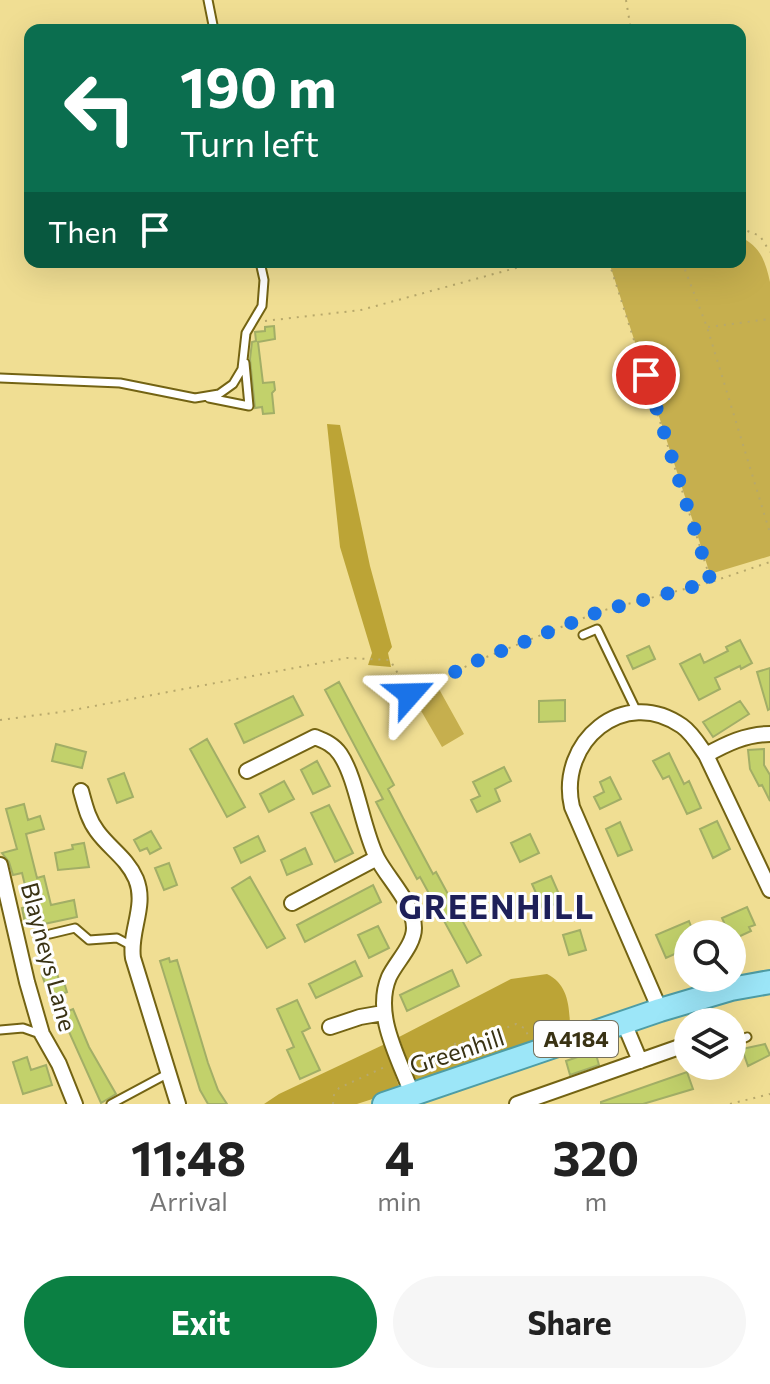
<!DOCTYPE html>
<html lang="en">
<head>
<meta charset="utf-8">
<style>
	body { margin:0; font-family:Commissioner,sans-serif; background:#f6f6f6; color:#222; height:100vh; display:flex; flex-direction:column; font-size:30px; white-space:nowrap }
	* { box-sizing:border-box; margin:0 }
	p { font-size:26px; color:#767676 }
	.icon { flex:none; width:44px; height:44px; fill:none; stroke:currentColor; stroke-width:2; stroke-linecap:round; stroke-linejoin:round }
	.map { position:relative; height:1104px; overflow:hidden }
	.side { display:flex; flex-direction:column; background:#fff; flex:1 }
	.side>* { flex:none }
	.guide { position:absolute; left:24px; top:24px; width:722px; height:244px; border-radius:16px; box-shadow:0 8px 32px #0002; background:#0b6e4f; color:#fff; overflow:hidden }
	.tools { position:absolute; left:674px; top:920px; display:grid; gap:16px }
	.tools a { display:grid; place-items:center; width:72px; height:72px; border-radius:50%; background:#fff; box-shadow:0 8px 32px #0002; font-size:40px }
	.pin { position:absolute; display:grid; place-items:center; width:68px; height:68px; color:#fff; margin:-34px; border:4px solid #fff; border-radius:50%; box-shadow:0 2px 8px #0007 }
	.me { position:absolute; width:88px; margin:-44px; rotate:65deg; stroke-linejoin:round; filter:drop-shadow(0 0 6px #0008) }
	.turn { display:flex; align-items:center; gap:28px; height:168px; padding:0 24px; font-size:36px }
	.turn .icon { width:104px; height:104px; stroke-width:2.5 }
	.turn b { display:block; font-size:56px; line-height:68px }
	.then { display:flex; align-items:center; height:76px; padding:0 24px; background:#0003; gap:16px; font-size:30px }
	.eta { display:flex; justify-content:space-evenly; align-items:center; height:136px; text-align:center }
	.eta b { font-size:48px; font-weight:700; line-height:56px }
	.button { display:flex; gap:16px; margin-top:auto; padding:16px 24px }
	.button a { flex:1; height:92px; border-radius:48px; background:#0b8043; color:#fff; font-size:32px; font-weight:700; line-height:92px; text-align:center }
	.button a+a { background:#f6f6f6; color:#222 }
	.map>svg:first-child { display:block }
	.green { fill:#c6af4e }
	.forest { fill:#bca436 }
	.building { fill:#c2d16b; stroke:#a2ae66; stroke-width:2 }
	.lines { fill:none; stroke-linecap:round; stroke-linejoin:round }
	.lane-casing { stroke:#736313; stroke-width:11 }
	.street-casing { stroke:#736313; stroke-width:18 }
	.primary-casing { stroke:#4e9da5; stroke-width:26 }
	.path { stroke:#b7a86b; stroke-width:2; stroke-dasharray:2 6; stroke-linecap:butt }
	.lane { stroke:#fff; stroke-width:7 }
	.street { stroke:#fff; stroke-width:14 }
	.primary { stroke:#9ce6f8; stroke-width:22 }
	.route { stroke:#1a73e8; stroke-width:14; stroke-dasharray:0 25.2 }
	.labels { text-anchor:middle; stroke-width:6; stroke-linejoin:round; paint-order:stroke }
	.shield { fill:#fefefe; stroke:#746f5a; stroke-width:2 }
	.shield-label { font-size:22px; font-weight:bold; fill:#393213 }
	.street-label { font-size:24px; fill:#393213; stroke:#fefefe }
	.district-label { font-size:32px; font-weight:bold; letter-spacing:2px; fill:#1e2059; stroke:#fefefe }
</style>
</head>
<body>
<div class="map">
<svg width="770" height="1104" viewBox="0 0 770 1104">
	<rect width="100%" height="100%" fill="#f0de93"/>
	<!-- green -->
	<path class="green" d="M 740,237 C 760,246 765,260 770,282 L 770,556 L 710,574 L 609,262 L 740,262 Z
		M 439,689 L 464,734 L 442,747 L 416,702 Z"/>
	<!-- forest -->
	<path class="forest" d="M 327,424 L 340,425 L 370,566 L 392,647 L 388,653 L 391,667 L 368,665 L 372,653 L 340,547 Z
		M 547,974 C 567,984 569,1003 570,1024 L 563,1032 L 416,1085 L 399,1037 L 511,979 Z
		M 385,1044 L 400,1090 L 357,1104 L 264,1104 L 279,1094 Z"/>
	<!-- building -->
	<path class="building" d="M 274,326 L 275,339 L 258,342 L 263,383 L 274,382 L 275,390 L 272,393 L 274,413 L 263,414 L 262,407 L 255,408 L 250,359 L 252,342 L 256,341 L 255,332 L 265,331 L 265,327 Z
		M 740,640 L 752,663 L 741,669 L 740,666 L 715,678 L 720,689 L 699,700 L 680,664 L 700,654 L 704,663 L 728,651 L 726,647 Z
		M 649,646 L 655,659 L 633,669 L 627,656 Z
		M 770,668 L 770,709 L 768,710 L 757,672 Z
		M 339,682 L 394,785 L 388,789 L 403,818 L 433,874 L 436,872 L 481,955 L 467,963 L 420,877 L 417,879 L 390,829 L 376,802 L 383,799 L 325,690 Z
		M 293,696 L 303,715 L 244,743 L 235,724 Z
		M 565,700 L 565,721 L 539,722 L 539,701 Z
		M 740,701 L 749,714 L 713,737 L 703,722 Z
		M 207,739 L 245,807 L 227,817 L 190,749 Z
		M 56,744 L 86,752 L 82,768 L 52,761 Z
		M 764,749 L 764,765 L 770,775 L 770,801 L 762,785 L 759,786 L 750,769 L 748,750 Z
		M 669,753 L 684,784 L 689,781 L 701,808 L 687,814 L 669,776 L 663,779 L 653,761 Z
		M 317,761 L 330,786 L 313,794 L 301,770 Z
		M 504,767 L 511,781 L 495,789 L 500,801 L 477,812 L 471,800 L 480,796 L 473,782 Z
		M 124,773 L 133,797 L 117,803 L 108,779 Z
		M 610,777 L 621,799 L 600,809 L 594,797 L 604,792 L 600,782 Z
		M 284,781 L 294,799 L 269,812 L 260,794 Z
		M 24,804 L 28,820 L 40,816 L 44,829 L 26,834 L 37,878 L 44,876 L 51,905 L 74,900 L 77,917 L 44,924 L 43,919 L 25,923 L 22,908 L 30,906 L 22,873 L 13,875 L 9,862 L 2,853 L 17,849 L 6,809 Z
		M 329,805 L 353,853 L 335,862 L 311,813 Z
		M 717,821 L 730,849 L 713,858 L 700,829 Z
		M 620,822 L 632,850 L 618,856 L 606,829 Z
		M 151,831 L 161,848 L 150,854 L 147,848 L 140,851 L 134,840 Z
		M 530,834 L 539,853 L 520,862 L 511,843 Z
		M 258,836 L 265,851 L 241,863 L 234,848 Z
		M 84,843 L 89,867 L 58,870 L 55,853 L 73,849 L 72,845 Z
		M 305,848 L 312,864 L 287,875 L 281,860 Z
		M 169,863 L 177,885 L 164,890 L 155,868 Z
		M 551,876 L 562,901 L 543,909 L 532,884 Z
		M 250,877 L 285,938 L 267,948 L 232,888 Z
		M 373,885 L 381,902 L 305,942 L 297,925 Z
		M 747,907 L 755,925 L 749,927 L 751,931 L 738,937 L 737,934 L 729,934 L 722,918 Z
		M 689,921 L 694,934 L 688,934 L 688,948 L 666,958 L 656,935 Z
		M 378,926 L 389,948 L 369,958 L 358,935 Z
		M 580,930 L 586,950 L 569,955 L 563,935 Z
		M 169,958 L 170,962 L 177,960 L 208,1063 L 218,1090 L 227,1104 L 208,1104 L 200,1090 L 160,961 Z
		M 355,961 L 362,976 L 316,998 L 309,984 Z
		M 56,970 L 60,983 L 64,982 L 67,992 L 50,998 L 42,975 Z
		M 452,970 L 459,986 L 407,1011 L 400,995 Z
		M 297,1000 L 310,1028 L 302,1032 L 320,1070 L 300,1079 L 287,1050 L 294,1047 L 277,1009 Z
		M 73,1009 L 89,1047 L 116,1094 L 101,1103 L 61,1014 Z
		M 765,1044 L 770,1055 L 748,1066 L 742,1049 Z
		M 595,1051 L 599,1065 L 570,1075 L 566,1061 Z
		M 27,1057 L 31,1070 L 46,1065 L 52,1085 L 23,1094 L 13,1062 Z
		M 687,1072 L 693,1089 L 643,1104 L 601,1104 L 601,1102 Z"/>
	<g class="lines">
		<defs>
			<path id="lane" d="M 208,0 L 214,30
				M 0,378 L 120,383 L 195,398 L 219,394 L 233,384 L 242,369 L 246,333 L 262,306 L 264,280 L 260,262
				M 209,398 L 249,406 L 245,363
				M 583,635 L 597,629 L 637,712
				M 50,934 L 75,928 L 89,940 L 117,938 L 132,946
				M 0,1030 L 23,1028 L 40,1034
				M 732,1038 L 736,1042 L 747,1037
				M 111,1104 L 167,1074"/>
			<path id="street" d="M 706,755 C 726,744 746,734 770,734
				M 247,771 L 315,737 C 325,741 334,745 340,754 C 357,779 362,828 377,858 C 388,879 414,904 414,928 C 414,945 396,962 389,977 C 373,1015 399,1058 412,1094
				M 81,791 C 85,805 88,819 97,831 C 109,848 127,858 136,879 C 147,906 129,931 133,958 L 178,1104
				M 0,865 L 27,982 L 42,1034 L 59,1064 L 75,1104
				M 292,903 L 377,858
				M 660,1010 L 572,807 C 557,742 624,685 682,726 C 692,733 699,745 706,755 L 770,890
				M 624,1023 L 640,1061
				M 330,1027 L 360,1017 L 383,1013
				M 517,1104 L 688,1044"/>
			<path id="primary" d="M 384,1104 L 660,1010 L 731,989 L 770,982"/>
		</defs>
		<!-- lane casing -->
		<use href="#lane" class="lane-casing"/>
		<!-- street casing -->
		<use href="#street" class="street-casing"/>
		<!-- primary casing -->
		<use href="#primary" class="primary-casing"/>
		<!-- path -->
		<path class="path" d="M 626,0 L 631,30
			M 740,228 L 760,236 L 770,252
			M 609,262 L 711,581
			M 682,262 L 707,327 L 770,533
			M 265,321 L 361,310 L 538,262
			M 708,327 L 770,319
			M 0,720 L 68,711 L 347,658 L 390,660 L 410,694 L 479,660 L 601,611 L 711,582 L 770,562
			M 413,1061 L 421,1064 L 431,1062 L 454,1044 L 475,1040 L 516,1024 L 526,1029 L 528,1037
			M 333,1104 L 334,1095 L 339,1088 L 387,1066
			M 730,1104 L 770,1094"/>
		<!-- lane -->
		<use href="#lane" class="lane"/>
		<!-- street -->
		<use href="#street" class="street"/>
		<!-- primary -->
		<use href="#primary" class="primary"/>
	</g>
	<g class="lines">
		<!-- route -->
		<path class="route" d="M 410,694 L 479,660 L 601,611 L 711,582 L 646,375"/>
	</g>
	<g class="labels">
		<!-- shield labels -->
		<rect class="shield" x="534" y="1021" width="84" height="36" rx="6"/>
		<g class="shield-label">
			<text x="576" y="1047">A4184</text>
		</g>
		<!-- street labels -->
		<g class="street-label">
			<text transform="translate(48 957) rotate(75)" y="8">Blayneys Lane</text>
			<text transform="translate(457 1052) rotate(-18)" y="8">Greenhill</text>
		</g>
		<!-- district labels -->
		<g class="district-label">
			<text x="497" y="919">GREENHILL</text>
		</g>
	</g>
</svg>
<div class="tools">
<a><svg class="icon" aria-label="search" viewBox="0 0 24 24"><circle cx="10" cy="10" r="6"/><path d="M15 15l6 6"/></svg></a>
<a><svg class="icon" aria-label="layers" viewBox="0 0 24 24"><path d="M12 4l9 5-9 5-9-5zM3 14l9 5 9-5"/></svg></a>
</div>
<div class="pin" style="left:646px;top:375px;background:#d93025"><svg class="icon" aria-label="arrive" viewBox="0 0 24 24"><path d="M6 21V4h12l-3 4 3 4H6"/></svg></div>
<svg class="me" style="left:410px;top:694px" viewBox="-20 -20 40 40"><path d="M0-17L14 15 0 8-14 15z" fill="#1a73e8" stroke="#fff" stroke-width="4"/></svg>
<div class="guide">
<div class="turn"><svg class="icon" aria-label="left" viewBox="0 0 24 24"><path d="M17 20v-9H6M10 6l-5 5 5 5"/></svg><div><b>190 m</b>Turn left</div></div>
<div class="then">Then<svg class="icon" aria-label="arrive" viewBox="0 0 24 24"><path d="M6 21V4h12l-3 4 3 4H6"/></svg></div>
</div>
</div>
<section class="side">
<div class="eta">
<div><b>11:48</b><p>Arrival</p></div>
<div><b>4</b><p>min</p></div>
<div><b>320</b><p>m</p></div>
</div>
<div class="button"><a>Exit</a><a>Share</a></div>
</section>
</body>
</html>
